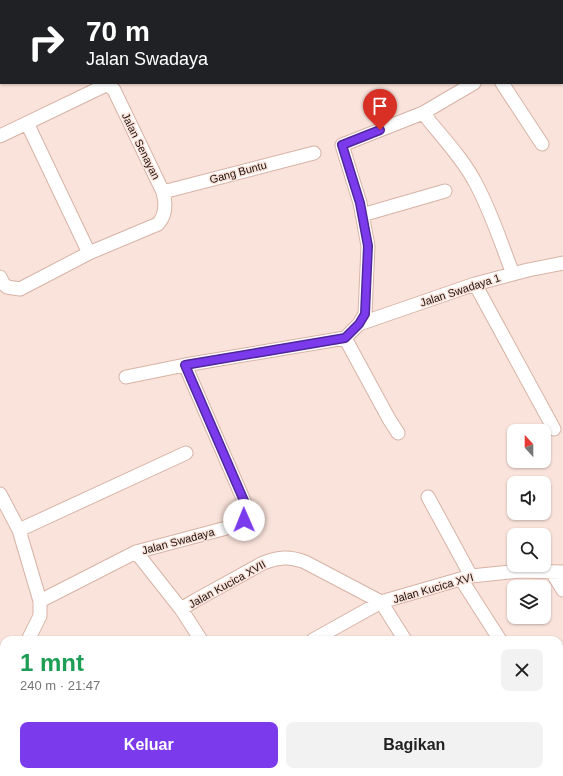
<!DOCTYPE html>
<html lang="id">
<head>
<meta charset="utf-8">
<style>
	body { margin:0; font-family:Helvetica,sans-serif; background:#f2f2f2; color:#222; height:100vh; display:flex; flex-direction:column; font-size:15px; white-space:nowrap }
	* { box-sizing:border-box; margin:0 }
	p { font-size:13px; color:#767676 }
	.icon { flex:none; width:22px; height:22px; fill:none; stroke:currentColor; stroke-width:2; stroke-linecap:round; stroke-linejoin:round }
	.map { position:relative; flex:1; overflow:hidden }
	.drawer { position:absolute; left:0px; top:636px; width:563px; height:140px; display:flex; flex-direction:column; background:#fff; border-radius:12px 12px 0 0; box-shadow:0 1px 3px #0004 }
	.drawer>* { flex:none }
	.banner { position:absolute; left:0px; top:0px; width:563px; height:84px; box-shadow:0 1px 3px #0004; background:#202124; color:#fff; overflow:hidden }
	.needle { width:26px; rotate:339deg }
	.controls { position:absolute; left:507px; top:424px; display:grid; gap:8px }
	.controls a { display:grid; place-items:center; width:44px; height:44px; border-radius:8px; background:#fff; box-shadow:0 1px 3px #0004; font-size:20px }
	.pin { position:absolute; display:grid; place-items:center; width:34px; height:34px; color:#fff; margin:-41px -17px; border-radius:50% 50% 50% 0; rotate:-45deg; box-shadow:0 0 4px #0007 }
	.pin .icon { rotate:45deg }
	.me { position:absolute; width:44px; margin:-22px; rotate:359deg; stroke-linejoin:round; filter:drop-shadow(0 0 3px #0008) }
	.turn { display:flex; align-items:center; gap:14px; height:84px; padding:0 20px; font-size:18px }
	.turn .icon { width:52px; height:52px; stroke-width:2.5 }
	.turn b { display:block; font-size:28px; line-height:34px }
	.round { display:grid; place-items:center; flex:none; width:42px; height:42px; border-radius:8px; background:#f2f2f2 }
	.head { display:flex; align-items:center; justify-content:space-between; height:68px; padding:0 20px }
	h1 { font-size:24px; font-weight:600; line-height:30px; color:#1e9e55 }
	.action { display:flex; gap:8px; margin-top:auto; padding:8px 20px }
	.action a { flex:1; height:46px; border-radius:8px; background:#7c3aed; color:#fff; font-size:16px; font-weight:600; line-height:46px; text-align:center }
	.action a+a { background:#f2f2f2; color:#222 }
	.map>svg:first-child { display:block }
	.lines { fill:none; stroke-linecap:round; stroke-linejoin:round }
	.street-casing { stroke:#d7b3a6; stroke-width:15 }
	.street { stroke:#fff; stroke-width:13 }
	.route-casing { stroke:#51269a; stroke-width:10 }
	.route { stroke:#7c3aed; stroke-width:7 }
	.labels { text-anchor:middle; stroke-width:3; stroke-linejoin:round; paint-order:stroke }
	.street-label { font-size:11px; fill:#1c100b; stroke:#fae3db }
</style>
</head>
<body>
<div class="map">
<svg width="563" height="776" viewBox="0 0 563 776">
	<rect width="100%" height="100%" fill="#fae3db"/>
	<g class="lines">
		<defs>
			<path id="street" d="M 272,1 L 274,0
				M 562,16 L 563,15
				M 562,45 L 563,46
				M 502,83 L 542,144
				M 423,113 C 440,135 462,157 475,182 C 491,211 501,243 513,274
				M 27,123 L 89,253
				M 0,136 L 106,85 L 108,85 L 114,90 L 163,192 C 166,203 166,215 158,224 L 89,253 L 20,289 L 7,287 L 3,283 L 0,277
				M 163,192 L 314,153
				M 362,215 L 445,191
				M 475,284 L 554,429
				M 359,324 L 475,284 L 528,270 L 563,263
				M 345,338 L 389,419 L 398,433
				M 126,377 L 185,365 L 345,338 L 359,324 L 365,314 L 368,246 L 360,203 L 342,145 L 423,113 L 474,83
				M 0,494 L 19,530 L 40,601 L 40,616 L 28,640
				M 428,497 L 471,576
				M 19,530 L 186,453
				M 136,552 L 181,609 L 201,640
				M 552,572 L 563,590
				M 461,579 L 500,640
				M 40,601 L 136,552 L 234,526 L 244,520 L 248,510 L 185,365
				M 181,609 L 196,600 L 263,563 C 279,557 289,556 305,562 L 381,602 L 405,640
				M 313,640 L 381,602 L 471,576 L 520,571 L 563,572
				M 559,732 L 563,738
				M 54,772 L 55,776
				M 283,772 L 285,776
				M 490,772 L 492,776"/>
		</defs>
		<!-- street casing -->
		<use href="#street" class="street-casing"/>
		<!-- street -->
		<use href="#street" class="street"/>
	</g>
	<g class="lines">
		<defs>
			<path id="route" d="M 244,520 L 248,510 L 185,365 L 345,338 L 359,324 L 365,314 L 368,246 L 360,203 L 342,145 L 380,130"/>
		</defs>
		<!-- route casing -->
		<use href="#route" class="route-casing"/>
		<!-- route -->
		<use href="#route" class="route"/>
	</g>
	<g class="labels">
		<!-- street labels -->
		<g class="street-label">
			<text transform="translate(141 146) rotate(64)" y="4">Jalan Senayan</text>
			<text transform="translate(238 172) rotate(-15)" y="4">Gang Buntu</text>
			<text transform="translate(460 290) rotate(-18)" y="4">Jalan Swadaya 1</text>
			<text transform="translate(178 541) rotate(-15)" y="4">Jalan Swadaya</text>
			<text transform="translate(227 584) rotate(-29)" y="4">Jalan Kucica XVII</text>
			<text transform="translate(433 588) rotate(-16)" y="4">Jalan Kucica XVI</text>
		</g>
	</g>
</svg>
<div class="controls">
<a><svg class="needle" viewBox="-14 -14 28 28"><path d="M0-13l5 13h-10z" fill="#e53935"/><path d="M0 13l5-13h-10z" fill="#767676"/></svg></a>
<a><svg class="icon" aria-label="sound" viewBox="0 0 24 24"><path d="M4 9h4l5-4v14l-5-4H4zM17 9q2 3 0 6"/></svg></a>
<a><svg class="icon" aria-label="search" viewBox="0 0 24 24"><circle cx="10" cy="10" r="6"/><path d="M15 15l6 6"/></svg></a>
<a><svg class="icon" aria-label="layers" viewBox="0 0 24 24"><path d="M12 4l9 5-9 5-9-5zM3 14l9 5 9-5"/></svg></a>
</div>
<div class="pin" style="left:380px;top:130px;background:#d93025"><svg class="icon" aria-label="arrive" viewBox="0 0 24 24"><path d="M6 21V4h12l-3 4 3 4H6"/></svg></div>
<svg class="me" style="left:244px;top:520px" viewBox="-20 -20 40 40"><circle r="19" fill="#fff"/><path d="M0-13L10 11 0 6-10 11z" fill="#7c3aed"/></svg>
<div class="banner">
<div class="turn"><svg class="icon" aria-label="right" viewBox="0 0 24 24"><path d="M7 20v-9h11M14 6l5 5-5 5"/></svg><div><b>70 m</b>Jalan Swadaya</div></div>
</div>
<section class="drawer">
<div class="head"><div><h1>1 mnt</h1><p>240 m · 21:47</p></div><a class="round"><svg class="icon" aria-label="close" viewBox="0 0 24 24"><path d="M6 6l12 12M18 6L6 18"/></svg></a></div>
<div class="action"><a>Keluar</a><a>Bagikan</a></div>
</section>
</div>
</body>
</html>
